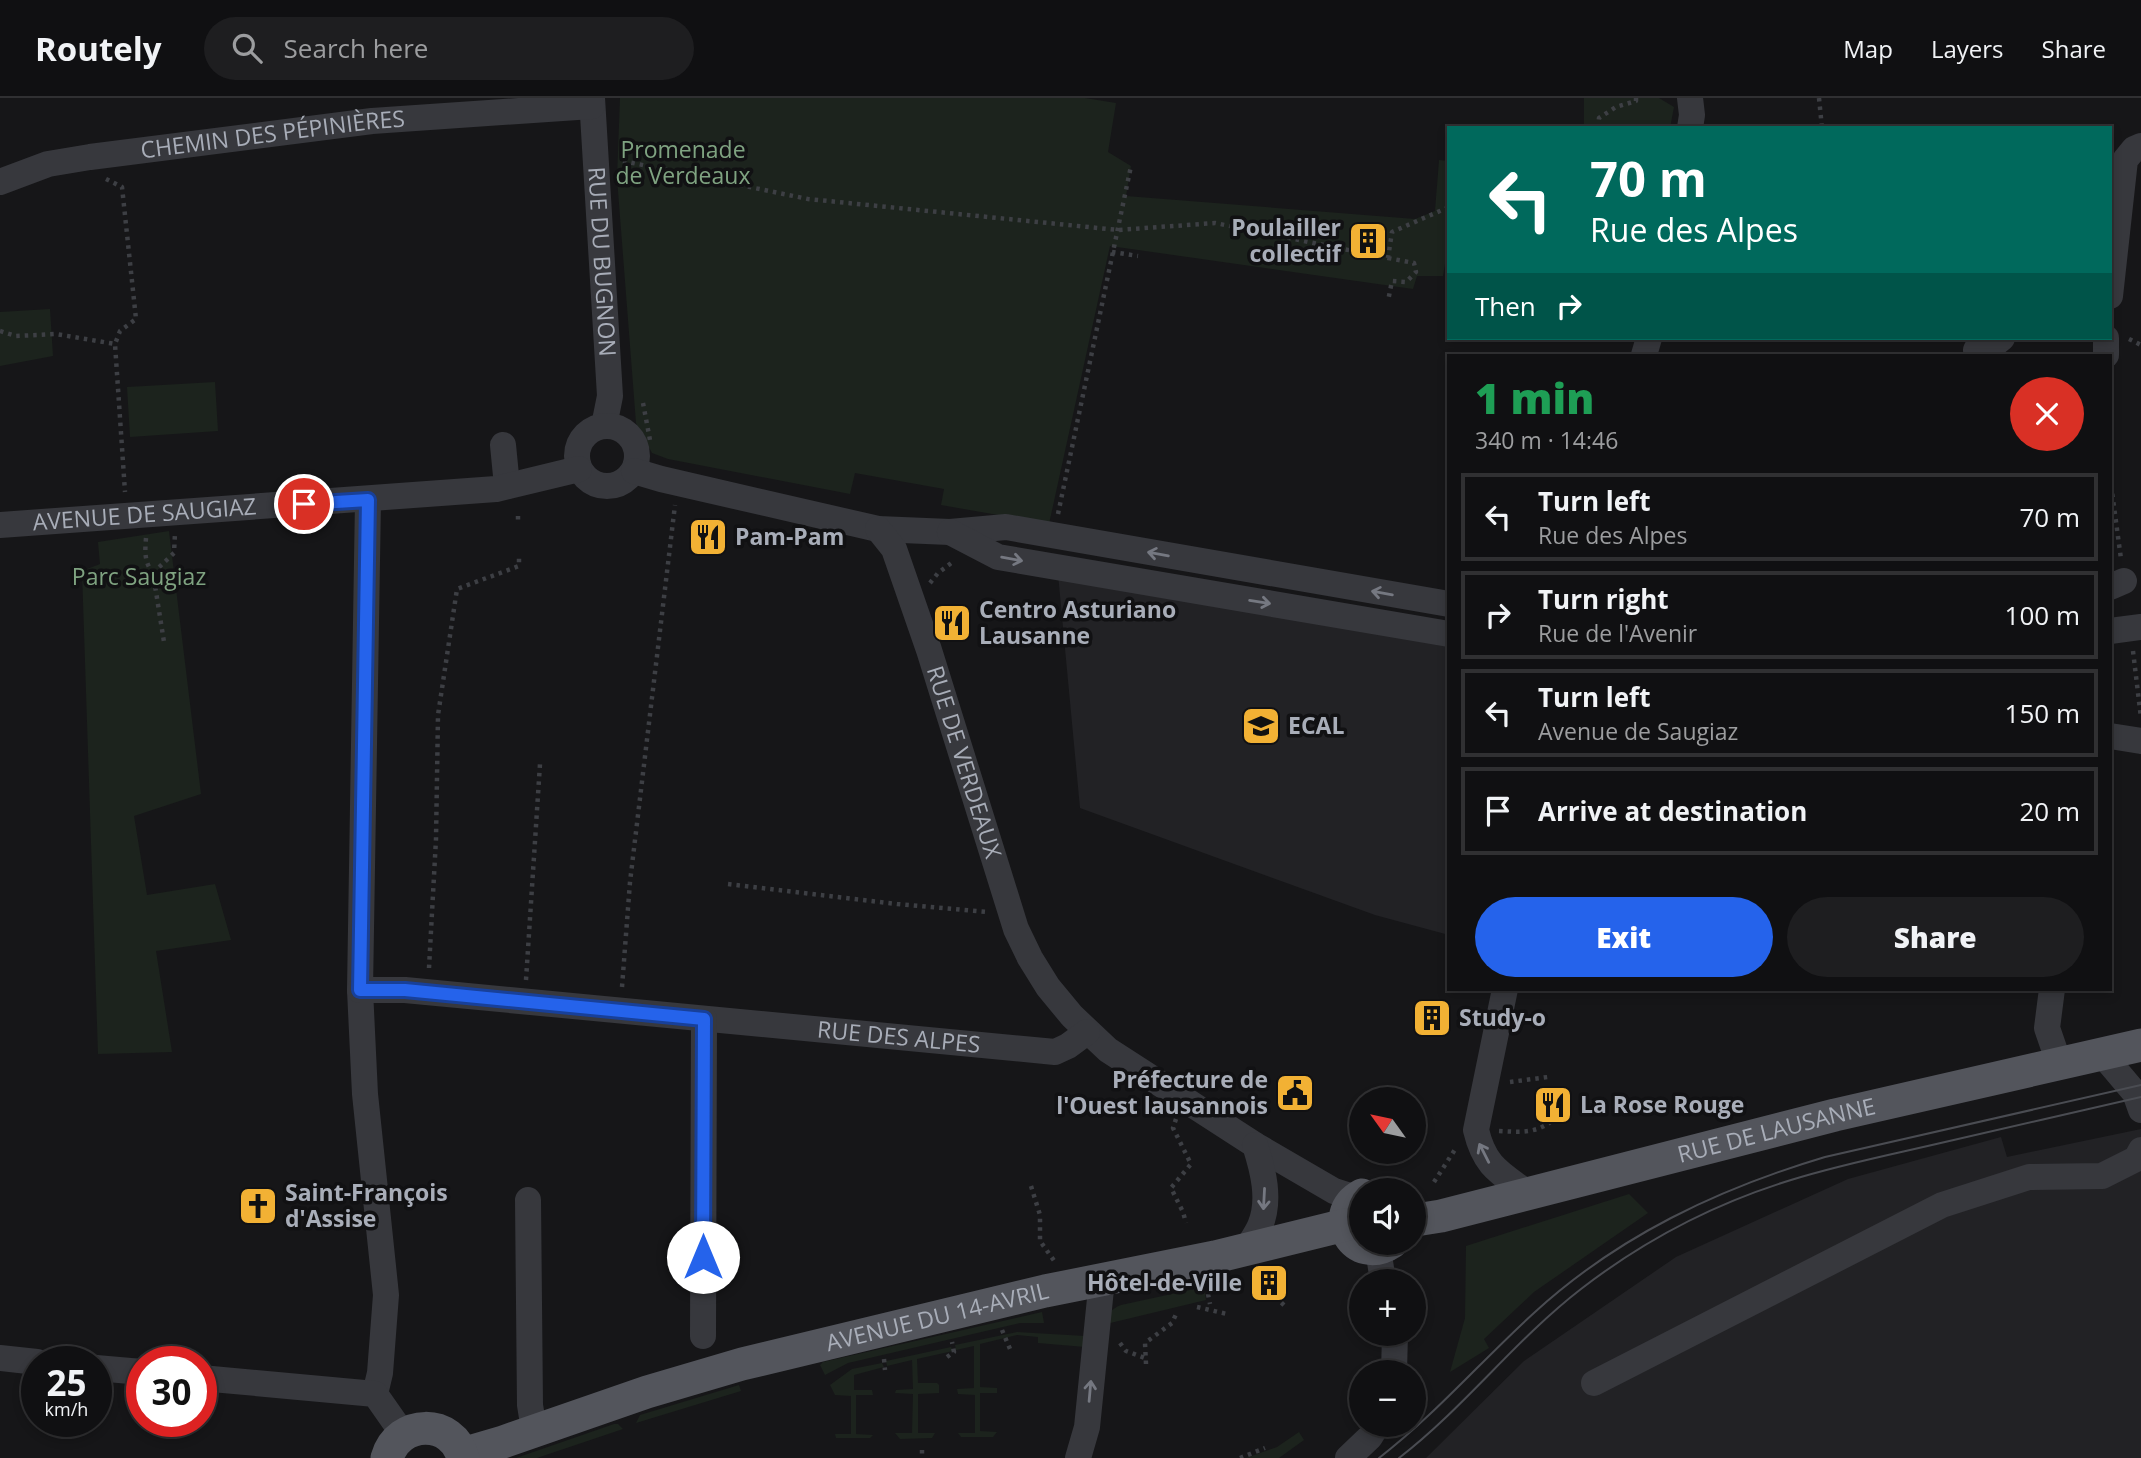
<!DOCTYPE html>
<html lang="en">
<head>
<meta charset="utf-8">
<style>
	body { margin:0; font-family:"Open Sans",sans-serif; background:#1e1e20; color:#f1f3f6; height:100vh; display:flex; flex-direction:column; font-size:26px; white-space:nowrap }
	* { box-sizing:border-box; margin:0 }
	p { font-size:23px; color:#9c9d9f }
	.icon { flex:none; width:38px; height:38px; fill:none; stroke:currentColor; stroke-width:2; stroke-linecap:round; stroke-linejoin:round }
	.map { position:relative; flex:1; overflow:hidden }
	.panel { position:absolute; left:1447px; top:256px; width:665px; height:637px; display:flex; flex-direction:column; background:#101012; border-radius:0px; box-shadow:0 4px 10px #0003,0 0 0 2px #303032 }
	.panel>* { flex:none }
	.banner { position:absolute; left:1447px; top:28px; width:665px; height:214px; border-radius:0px; box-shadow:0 4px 10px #0003,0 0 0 2px #303032; background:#00695c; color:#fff; overflow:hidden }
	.needle { width:46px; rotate:303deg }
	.fabs { position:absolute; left:1349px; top:989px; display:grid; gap:14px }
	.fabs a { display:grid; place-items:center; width:77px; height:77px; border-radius:50%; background:#101012; box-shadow:0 4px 10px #0003,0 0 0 2px #303032; font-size:35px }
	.speed { position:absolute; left:21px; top:1248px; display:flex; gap:14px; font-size:35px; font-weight:700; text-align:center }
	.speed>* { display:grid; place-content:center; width:91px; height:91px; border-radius:50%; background:#101012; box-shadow:0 4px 10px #0003,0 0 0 2px #303032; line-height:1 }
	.speed small { font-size:18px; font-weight:400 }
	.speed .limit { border:10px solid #d22; background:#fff; color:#111 }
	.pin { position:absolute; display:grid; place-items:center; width:60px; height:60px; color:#fff; margin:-30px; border:4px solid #fff; border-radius:50%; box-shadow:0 2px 7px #0007 }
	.me { position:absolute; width:77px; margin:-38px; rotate:0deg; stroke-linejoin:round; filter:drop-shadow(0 0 5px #0008) }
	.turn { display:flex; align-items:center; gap:24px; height:147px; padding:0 28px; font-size:32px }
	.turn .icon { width:91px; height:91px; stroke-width:2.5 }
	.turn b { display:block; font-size:49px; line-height:60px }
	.then { display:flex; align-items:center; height:66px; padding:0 28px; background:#0003; gap:14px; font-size:26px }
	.round { display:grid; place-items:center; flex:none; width:74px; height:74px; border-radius:37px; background:#1e1e20 }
	.summary { display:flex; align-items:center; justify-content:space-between; height:119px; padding:0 28px }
	h1 { font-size:42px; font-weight:800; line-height:52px; color:#1e9e55 }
	.cta { display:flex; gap:14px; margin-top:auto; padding:14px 28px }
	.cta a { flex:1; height:80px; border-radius:42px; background:#2563eb; color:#fff; font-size:28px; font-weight:800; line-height:80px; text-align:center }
	.cta a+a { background:#1e1e20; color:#f1f3f6 }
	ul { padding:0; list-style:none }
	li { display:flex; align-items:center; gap:21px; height:88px; margin:0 14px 10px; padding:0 14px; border:4px solid #303032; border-radius:0px }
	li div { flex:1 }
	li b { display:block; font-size:26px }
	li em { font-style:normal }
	header { display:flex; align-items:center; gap:42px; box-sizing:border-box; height:98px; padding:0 35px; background:#101012; border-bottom:2px solid #303032 }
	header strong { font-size:33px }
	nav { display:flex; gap:38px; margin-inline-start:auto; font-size:24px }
	.search { width:490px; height:63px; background:#1e1e20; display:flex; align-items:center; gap:18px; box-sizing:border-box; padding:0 24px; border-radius:38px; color:#9c9d9f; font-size:26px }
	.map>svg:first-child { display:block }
	.built { fill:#222225 }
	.green { fill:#1c231d }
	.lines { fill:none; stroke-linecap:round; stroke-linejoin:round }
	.path { stroke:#3d3f44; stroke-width:4.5; stroke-dasharray:3.5 5; stroke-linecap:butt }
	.minor { stroke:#37383d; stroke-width:26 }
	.major { stroke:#53555c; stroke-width:33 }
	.tram { stroke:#4a4c52; stroke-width:2 }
	.oneway { stroke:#757881 }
	.route-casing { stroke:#184099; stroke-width:18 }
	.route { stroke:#2563eb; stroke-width:12 }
	.labels { text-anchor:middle; stroke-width:7; stroke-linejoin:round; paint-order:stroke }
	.street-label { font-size:23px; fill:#a8adb8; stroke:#111113 }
	.park-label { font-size:23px; fill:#7fa381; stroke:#111113 }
	.poi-label { font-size:23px; font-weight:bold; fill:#a8adb8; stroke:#111113; text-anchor:start }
</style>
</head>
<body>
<header>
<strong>Routely</strong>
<div class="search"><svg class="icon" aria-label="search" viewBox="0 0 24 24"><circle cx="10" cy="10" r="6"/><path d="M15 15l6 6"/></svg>Search here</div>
<nav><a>Map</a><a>Layers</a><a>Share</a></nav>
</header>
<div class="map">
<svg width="2141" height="1360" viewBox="0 0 2141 1360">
	<rect width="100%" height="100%" fill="#161618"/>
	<!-- built -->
	<path class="built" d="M 1058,476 L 1449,545 L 1449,837 L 1375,817 L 1080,710 Z
		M 2141,1031 L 2141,1360 L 1426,1360 L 1524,1263 L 1676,1159 L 1848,1081 L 2001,1039 L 2007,1059 Z"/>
	<!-- green -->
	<path class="green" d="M 620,0 L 1085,0 L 1116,5 L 1108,54 L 1131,68 L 1126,98 L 1415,121 L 1435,113 L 1439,62 L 1449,63 L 1449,142 L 1443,178 L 1417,178 L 1413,191 L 1110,148 L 1049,426 L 941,407 L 944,391 L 855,375 L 850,396 L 668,361 L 652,355 L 636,325 L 617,80 Z
		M 1584,0 L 1659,0 L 1674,9 L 1670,30 L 1584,30 Z
		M 50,211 L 53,258 L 0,268 L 0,214 Z
		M 215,284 L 218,333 L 130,339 L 127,289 Z
		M 169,433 L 201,696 L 134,718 L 147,797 L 215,786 L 231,842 L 156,853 L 172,954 L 98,956 L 82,473 L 100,466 L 98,444 Z
		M 1629,1096 L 1648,1115 L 1534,1194 L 1484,1241 L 1489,1250 L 1450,1274 L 1465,1220 L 1466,1148 Z
		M 1204,1189 L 1206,1202 L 1102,1227 C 1105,1217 1111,1211 1121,1207 Z
		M 1042,1214 L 1044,1225 L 1020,1225 L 848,1265 L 825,1277 L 820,1267 L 823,1264 Z
		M 1017,1234 L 1085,1238 L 1085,1249 L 1038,1245 L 1038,1239 L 1017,1237 L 980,1246 L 980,1289 L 997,1290 L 997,1295 L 980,1295 L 980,1333 L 997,1334 L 993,1339 L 961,1339 L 958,1335 L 975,1335 L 975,1297 L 958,1296 L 957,1291 L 974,1290 L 974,1248 L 956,1252 L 955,1247 Z
		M 951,1249 L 953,1253 L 917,1261 L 918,1285 L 937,1285 L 939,1287 L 939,1295 L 918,1296 L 918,1335 L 935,1335 L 932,1340 L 900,1341 L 895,1335 L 912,1335 L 913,1296 L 895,1295 L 896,1292 L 913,1291 L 912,1262 L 887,1268 L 886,1263 Z
		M 882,1265 L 884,1269 L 854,1277 L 854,1292 L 872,1292 L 873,1297 L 856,1297 L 856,1336 L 873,1337 L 870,1340 L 836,1340 L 835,1336 L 851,1336 L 851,1298 L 835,1297 L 830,1287 L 852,1271 Z
		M 739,1287 L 741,1293 L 636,1325 L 640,1317 Z
		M 614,1326 L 618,1326 L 623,1331 L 537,1360 L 516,1360 Z
		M 1299,1334 L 1304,1342 L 1279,1360 L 1246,1360 L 1277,1349 Z"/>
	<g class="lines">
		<!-- path -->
		<path class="path" d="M 1819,0 L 1822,30
			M 1598,30 L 1599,20 L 1616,9 L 1636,3 L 1636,0
			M 623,63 L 808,101 L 1118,132 L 1215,125 L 1388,160 L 1392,134 L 1449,109
			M 106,81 L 122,89 L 136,221 L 120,233 L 115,246
			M 1112,154 L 1138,158
			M 1388,160 L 1414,165 L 1416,174 L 1406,184 L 1392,183 L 1388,203
			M 0,233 L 16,238 L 56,236 L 115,246 L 125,394
			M 2061,240 L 2084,242
			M 2129,241 L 2141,247
			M 643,305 L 650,342
			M 2110,379 L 2121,461
			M 1058,416 L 1131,68
			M 518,418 L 518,424
			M 146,440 C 145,453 144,464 153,475 L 164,544
			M 153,475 L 174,455 L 175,435
			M 930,485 L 938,475 L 954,463
			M 2133,553 L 2141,620
			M 728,786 L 897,806 L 987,814
			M 429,870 L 436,741 L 438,617 L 457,491 L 519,468 L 519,460
			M 526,882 L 540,666
			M 622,889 L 630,784 L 675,407
			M 1510,984 L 1548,979
			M 1176,1021 L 1173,1030 L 1191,1066 L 1171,1090 L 1183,1114 L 1186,1125
			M 1499,1033 C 1519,1034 1535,1036 1552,1023
			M 1434,1084 L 1456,1050
			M 1031,1088 L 1040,1117 L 1040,1143 L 1055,1164
			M 1269,1193 L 1287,1210
			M 1208,1196 L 1210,1206
			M 1197,1209 L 1227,1216
			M 1002,1232 L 1010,1251
			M 1120,1245 L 1126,1253 L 1145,1260
			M 947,1259 L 954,1254 L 952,1244
			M 884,1261 L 885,1272
			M 1146,1266 L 1145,1245 L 1172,1225 L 1177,1214
			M 922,1352 L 922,1360
			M 1240,1360 L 1265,1350"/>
		<!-- minor -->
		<g class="minor">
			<path id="s1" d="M 592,0 L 610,298 L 604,328"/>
			<path d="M 1690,0 L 1692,17 L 1690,30"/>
			<path id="s2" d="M 0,84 L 48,66 L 90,59 L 372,23 L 592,8"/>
			<path d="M 2110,198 L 2125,62 L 2134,51 L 2141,48"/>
			<path d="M 1976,252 L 1997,244 L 2002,240"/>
			<path d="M 1644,257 L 1649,240"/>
			<path d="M 2106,257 L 2106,240"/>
			<circle cx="607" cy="358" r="30"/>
			<path d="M 503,347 L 507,388"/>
			<path d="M 634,373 L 661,381 L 878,431 L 950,434 L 1006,429 L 1449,506"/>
			<path d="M 368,402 L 360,892 L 365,996 L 386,1197 L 380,1275 L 375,1296"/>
			<path id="s3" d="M 0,427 L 496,391 L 579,371"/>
			<path id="s4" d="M 878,431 L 894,451 L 929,552 L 1016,831 L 1030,860 L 1048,889 L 1072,918 L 1108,952 L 1255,1047 L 1334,1093 L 1356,1100"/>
			<path d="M 950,434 L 998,459 L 1449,536"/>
			<path d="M 2110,489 L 2124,483"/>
			<path d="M 2110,533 L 2141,529"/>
			<path d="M 2110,638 L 2141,643"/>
			<path d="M 1505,891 L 1476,1032 C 1485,1070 1501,1075 1530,1097"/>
			<path d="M 2052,891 L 2047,930 L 2059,965"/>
			<path id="s5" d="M 360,892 L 405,892 L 1055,954 L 1068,948 L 1087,934"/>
			<path d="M 2102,956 L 2135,995 L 2141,1012"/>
			<path d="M 528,1102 L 530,1307 L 534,1332"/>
			<path d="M 1378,1151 L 1383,1183"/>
			<path d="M 1246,1152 C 1250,1145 1256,1137 1260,1128 C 1271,1102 1263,1072 1255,1047"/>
			<path d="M 703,1238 L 704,921"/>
			<path d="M 0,1260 L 37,1264"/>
			<path d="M 96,1270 L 142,1274"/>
			<path d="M 1394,1274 L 1395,1236"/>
			<path d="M 201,1280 L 375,1296 L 403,1336"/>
			<path d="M 1594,1285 L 1942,1107 L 2029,1079 L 2102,1078 L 2136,1061 L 2141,1052"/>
			<path d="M 1078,1360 L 1087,1329 L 1102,1181"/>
			<path d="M 1348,1360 L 1370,1339 L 1378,1326"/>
		</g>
		<!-- major -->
		<g class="major">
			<path d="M 1362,1097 C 1325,1117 1355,1169 1392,1144"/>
			<path id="s6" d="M 1414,1118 L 1422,1121 L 1441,1118 L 1835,1017 L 2141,947"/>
			<path id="s7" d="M 462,1356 L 503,1344 L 647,1294 L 742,1266 L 1045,1193 L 1215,1159 L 1345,1127"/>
			<path d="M 387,1360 C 398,1321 453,1320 463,1360"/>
		</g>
		<!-- tram -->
		<path class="tram" d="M 1379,1360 C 1436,1316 1482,1262 1535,1214 C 1618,1138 1718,1091 1825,1059 L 2141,987
			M 1399,1360 C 1465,1309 1515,1242 1581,1191 C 1643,1143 1716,1105 1791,1082 C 1842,1066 1894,1056 1945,1044 C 2010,1029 2076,1014 2141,999"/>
	</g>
	<!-- one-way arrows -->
	<defs><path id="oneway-shaft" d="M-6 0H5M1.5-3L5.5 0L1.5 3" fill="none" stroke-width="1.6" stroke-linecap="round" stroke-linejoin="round" transform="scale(1.75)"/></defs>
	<g class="oneway">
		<use href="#oneway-shaft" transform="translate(1158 456) rotate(-170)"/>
		<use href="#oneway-shaft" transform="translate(1012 461) rotate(10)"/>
		<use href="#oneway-shaft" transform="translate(1382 495) rotate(-170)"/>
		<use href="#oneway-shaft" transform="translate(1260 504) rotate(9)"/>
		<use href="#oneway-shaft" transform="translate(1484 1055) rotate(-117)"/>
		<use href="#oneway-shaft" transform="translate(1264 1101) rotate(93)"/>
		<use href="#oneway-shaft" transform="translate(1090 1293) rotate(-85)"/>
	</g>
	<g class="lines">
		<defs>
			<path id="route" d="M 304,406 L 368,402 L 360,892 L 405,892 L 704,921 L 703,1159"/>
		</defs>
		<!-- route casing -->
		<use href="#route" class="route-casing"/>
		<!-- route -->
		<use href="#route" class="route"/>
	</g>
	<!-- icons -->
	<defs>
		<symbol id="building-square" viewBox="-11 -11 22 22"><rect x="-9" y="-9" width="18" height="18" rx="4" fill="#f2b134" stroke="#111113"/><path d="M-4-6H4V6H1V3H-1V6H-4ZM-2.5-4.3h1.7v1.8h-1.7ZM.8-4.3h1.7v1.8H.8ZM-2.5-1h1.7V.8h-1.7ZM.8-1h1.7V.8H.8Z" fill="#111"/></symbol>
		<symbol id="restaurant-square" viewBox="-11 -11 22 22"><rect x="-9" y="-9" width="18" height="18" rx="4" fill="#f2b134" stroke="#111113"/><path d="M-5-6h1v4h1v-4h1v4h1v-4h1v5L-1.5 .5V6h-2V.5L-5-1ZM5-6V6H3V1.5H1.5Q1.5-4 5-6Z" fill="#111"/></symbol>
		<symbol id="university-square" viewBox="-11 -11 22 22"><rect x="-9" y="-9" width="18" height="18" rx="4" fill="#f2b134" stroke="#111113"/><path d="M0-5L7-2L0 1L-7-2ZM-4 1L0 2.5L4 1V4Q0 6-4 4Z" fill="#111"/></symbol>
		<symbol id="civic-square" viewBox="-11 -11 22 22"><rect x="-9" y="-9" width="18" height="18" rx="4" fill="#f2b134" stroke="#111113"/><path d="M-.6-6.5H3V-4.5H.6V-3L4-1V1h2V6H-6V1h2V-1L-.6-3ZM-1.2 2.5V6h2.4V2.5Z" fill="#111"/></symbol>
		<symbol id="church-square" viewBox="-11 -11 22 22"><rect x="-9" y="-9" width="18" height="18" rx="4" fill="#f2b134" stroke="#111113"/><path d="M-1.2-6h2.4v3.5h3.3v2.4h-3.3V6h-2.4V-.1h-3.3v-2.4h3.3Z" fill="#111"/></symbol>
	</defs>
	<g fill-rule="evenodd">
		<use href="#building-square" x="1346" y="121" width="44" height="44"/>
		<use href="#restaurant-square" x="686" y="417" width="44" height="44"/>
		<use href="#restaurant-square" x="930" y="503" width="44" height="44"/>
		<use href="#university-square" x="1239" y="606" width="44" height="44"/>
		<use href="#building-square" x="1410" y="898" width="44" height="44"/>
		<use href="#civic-square" x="1273" y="973" width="44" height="44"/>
		<use href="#restaurant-square" x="1531" y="985" width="44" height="44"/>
		<use href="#church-square" x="236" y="1086" width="44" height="44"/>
		<use href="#building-square" x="1247" y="1163" width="44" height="44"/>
	</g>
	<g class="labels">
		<!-- street labels -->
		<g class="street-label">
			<text dy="8" stroke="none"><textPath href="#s2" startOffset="278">CHEMIN DES PÉPINIÈRES</textPath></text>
			<text dy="8" stroke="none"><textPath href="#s1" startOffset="164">RUE DU BUGNON</textPath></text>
			<text dy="8" stroke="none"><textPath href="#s3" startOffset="145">AVENUE DE SAUGIAZ</textPath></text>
			<text dy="8" stroke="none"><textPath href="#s4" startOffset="250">RUE DE VERDEAUX</textPath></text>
			<text dy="8" stroke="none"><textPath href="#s5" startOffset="541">RUE DES ALPES</textPath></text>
			<text dy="8" stroke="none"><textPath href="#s6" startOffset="374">RUE DE LAUSANNE</textPath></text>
			<text dy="8" stroke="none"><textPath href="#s7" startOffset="495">AVENUE DU 14-AVRIL</textPath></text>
		</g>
		<!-- park labels -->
		<g class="park-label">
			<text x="683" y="60">Promenade<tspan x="683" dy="26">de Verdeaux</tspan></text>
			<text x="139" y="487">Parc Saugiaz</text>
		</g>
		<!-- poi labels -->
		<g class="poi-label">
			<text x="1341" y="138" text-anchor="end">Poulailler<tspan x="1341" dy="26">collectif</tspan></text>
			<text x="735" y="447">Pam-Pam</text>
			<text x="979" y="520">Centro Asturiano<tspan x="979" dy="26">Lausanne</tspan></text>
			<text x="1288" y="636">ECAL</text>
			<text x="1459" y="928">Study-o</text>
			<text x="1268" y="990" text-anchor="end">Préfecture de<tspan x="1268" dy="26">l'Ouest lausannois</tspan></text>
			<text x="1580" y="1015">La Rose Rouge</text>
			<text x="285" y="1103">Saint-François<tspan x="285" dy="26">d'Assise</tspan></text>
			<text x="1242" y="1193" text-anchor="end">Hôtel-de-Ville</text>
		</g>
	</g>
</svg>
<div class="fabs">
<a><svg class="needle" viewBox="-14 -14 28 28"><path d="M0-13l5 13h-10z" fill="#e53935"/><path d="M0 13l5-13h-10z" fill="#9c9d9f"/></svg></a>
<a><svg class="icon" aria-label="sound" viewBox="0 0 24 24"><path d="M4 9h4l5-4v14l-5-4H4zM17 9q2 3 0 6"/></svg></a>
<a>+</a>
<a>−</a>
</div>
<div class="speed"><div>25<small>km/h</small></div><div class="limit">30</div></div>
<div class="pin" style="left:304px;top:406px;background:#d93025"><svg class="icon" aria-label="arrive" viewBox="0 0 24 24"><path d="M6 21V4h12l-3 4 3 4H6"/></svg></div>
<svg class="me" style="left:703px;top:1159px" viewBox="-20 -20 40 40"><circle r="19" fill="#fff"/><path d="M0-13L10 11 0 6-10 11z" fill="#2563eb"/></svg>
<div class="banner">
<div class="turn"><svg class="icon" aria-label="left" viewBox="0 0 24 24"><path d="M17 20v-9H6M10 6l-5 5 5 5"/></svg><div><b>70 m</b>Rue des Alpes</div></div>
<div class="then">Then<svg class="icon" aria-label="right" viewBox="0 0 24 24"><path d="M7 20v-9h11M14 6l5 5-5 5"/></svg></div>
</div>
<section class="panel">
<div class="summary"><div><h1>1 min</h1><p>340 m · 14:46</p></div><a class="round" style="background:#d93025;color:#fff"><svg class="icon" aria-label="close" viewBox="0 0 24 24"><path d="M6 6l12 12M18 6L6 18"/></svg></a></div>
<ul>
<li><svg class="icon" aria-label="left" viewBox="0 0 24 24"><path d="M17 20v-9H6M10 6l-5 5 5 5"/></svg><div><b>Turn left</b><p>Rue des Alpes</p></div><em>70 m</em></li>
<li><svg class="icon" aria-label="right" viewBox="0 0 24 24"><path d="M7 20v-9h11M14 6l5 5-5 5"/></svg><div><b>Turn right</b><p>Rue de l'Avenir</p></div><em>100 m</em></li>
<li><svg class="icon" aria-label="left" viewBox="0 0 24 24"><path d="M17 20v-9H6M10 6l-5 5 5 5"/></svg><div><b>Turn left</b><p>Avenue de Saugiaz</p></div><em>150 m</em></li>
<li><svg class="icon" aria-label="arrive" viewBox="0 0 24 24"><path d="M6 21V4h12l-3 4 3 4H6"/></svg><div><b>Arrive at destination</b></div><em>20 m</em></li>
</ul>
<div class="cta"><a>Exit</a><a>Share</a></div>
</section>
</div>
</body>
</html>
